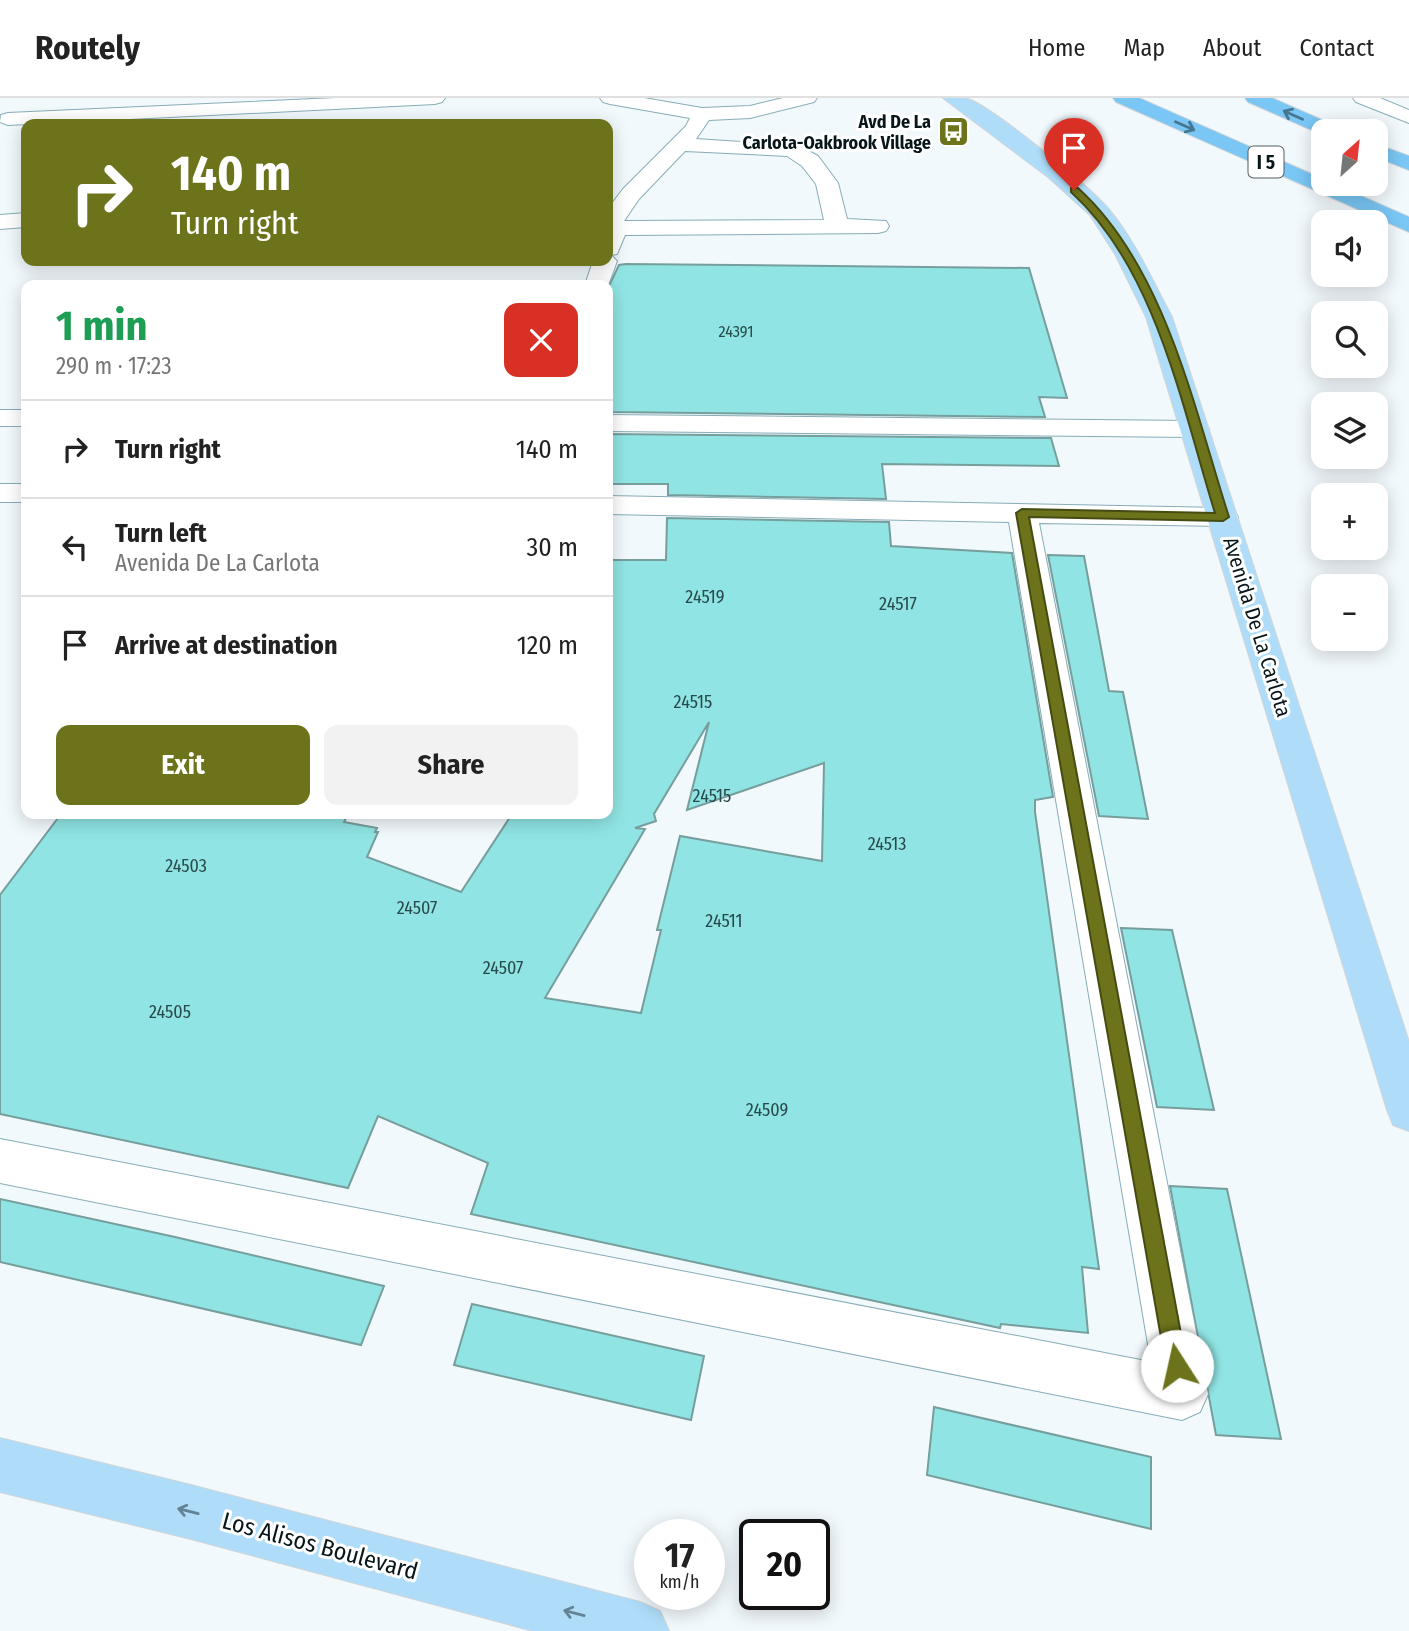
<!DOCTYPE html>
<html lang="en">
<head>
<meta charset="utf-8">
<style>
	body { margin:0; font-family:"Fira Sans Condensed",sans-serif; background:#f2f2f2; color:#222; height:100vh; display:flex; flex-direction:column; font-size:26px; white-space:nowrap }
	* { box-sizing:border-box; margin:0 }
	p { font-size:23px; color:#767676 }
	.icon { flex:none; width:38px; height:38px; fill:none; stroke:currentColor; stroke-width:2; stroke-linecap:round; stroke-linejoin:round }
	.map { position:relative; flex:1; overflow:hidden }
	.sheet { position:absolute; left:21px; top:182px; width:592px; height:539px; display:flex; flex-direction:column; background:#fff; border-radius:14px; box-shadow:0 4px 18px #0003 }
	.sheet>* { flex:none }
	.banner { position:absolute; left:21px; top:21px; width:592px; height:147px; border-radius:14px; box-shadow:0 4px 18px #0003; background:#6c731b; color:#fff; overflow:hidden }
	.needle { width:46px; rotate:27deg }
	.fabs { position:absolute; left:1311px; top:21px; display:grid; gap:14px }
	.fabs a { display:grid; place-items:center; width:77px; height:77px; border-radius:14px; background:#fff; box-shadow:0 4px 18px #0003; font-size:35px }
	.speed { position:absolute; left:634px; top:1421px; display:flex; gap:14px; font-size:35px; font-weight:700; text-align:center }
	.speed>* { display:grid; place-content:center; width:91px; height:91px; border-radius:50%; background:#fff; box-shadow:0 4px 18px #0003; line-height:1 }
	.speed small { font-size:18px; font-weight:400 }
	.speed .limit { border:4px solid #111; border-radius:10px; background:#fff; color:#111 }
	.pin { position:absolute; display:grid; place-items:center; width:60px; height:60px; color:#fff; margin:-72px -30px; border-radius:50% 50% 50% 0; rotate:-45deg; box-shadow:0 0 7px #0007 }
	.pin .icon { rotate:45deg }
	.me { position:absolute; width:77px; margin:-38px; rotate:350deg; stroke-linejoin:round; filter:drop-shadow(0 0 5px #0008) }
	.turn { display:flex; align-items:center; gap:24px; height:147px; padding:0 35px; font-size:32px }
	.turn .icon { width:91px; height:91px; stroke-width:2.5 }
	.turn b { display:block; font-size:49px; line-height:60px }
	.round { display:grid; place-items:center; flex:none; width:74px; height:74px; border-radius:14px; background:#f2f2f2 }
	.head { display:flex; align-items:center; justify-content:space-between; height:119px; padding:0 35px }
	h1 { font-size:42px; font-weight:700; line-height:52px; color:#1e9e55 }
	.action { display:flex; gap:14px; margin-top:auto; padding:14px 35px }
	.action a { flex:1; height:80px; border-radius:14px; background:#6c731b; color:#fff; font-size:28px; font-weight:700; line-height:80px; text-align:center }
	.action a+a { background:#f2f2f2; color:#222 }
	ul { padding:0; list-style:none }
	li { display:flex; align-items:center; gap:21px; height:98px; padding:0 35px; border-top:2px solid #e0e0e0 }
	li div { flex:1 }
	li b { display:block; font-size:26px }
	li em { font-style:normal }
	header { display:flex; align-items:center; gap:42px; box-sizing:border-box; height:98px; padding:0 35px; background:#fff; border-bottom:2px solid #e0e0e0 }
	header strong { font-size:33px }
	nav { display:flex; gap:38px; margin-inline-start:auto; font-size:24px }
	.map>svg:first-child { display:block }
	.building { fill:#90e5e4; stroke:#769e9d; stroke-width:2; fill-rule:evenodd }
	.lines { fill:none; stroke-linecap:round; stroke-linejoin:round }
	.minor-casing { stroke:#86adb7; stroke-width:2 }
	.major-casing { stroke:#d2d5d6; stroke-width:2 }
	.highway-casing { stroke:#d2d5d6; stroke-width:2 }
	.minor { fill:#fff; fill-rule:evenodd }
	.major { fill:#afddf9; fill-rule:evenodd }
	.highway { fill:#7ac7f5; fill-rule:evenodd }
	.oneway { stroke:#467792 }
	.oneway2 { stroke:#638395 }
	.route { fill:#6c731b; stroke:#464b12; stroke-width:2 }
	.labels { text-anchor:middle; stroke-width:6; stroke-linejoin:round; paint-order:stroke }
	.far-number-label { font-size:16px; fill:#294a4c }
	.far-poi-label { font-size:18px; font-weight:bold; fill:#07161a; stroke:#fff; text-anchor:end }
	.number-label { font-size:18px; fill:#294a4c }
	.shield { fill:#fff; stroke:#515c5f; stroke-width:2 }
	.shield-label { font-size:19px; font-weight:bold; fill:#07161a }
	.street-label { font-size:21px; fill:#07161a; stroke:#fff }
	.near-street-label { font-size:24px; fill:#07161a; stroke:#fff }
</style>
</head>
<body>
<header>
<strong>Routely</strong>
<nav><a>Home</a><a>Map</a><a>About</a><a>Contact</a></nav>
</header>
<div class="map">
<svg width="1409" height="1533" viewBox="0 0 1409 1533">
	<rect width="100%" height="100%" fill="#f2f9fc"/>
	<!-- building -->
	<path class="building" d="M 626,166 L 1029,170 L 1067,300 L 1039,299 L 1045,319 L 607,314 L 607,192 L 619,167 Z
		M 607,336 L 1051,340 L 1059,368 L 882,366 L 886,401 L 668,397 L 668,386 L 607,386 Z
		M 667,420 L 889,424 L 891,448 L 1012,455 L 1053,699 L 1035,702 L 1035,714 L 1099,1171 L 1082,1169 L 1088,1235 L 1001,1226 L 1000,1230 L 471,1116 L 488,1065 L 378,1018 L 348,1090 L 0,1016 L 0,797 L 61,716 L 348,716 L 344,724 L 377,730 L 375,734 L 378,734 L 367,759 L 461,794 L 512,716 L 607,716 L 607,462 L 666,462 ZM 709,624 L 687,712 L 824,665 L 822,763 L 680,738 L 657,832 L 661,832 L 641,915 L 545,900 L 645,731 L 635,730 L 656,723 L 654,716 Z
		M 1048,457 L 1084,458 L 1109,593 L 1123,594 L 1148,721 L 1099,718 Z
		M 1121,830 L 1172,832 L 1214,1012 L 1157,1009 Z
		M 1170,1088 L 1227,1091 L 1281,1341 L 1216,1337 Z
		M 0,1101 L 175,1139 L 384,1188 L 361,1247 L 0,1164 Z
		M 472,1206 L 704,1258 L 691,1322 L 454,1267 Z
		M 934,1309 L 1151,1359 L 1151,1431 L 927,1377 Z"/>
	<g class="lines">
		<defs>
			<path id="minor" d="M 336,0 L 445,0 L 442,4 L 435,6 L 8,27 L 0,24 L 1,17 L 8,15 Z
				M 600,0 L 644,0 L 702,10 L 750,8 L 783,0 L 817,0 L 814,4 L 750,20 L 709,22 L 696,41 L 799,48 L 818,58 L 838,85 L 847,121 L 886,123 L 889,128 L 886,133 L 878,135 L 625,137 L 617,156 L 611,157 L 617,163 L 607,190 L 607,187 L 585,187 L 593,163 L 607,163 L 607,112 L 623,91 L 686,28 L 690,20 L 610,6 L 603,4 ZM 685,53 L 787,58 L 802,68 L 816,86 L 824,122 L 624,123 L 639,101 Z
				M 1353,0 L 1380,0 L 1409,12 L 1409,25 L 1356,4 Z
				M 26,115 L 26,129 L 0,131 L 0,117 Z
				M 0,312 L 26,312 L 26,328 L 0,328 Z
				M 607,317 L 1195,323 L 1205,325 L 1209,331 L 1205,337 L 1195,339 L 607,333 Z
				M 0,386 L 26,386 L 26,404 L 0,404 Z
				M 607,398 L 1223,410 L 1234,412 L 1238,419 L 1234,426 L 1223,428 L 1039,425 L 1208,1296 L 1200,1314 L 1182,1322 L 0,1085 L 0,1041 L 1151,1264 L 1009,424 L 607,416 Z"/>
			<path id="major" d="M 943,0 C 950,0 958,0 965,0 C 987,4 1088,88 1106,108 C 1134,140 1152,182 1172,219 L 1409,944 L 1409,1033 L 1393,1027 L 1387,1012 L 1146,219 L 1115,156 L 1090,117 L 1048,79 Z
				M 0,1340 L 191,1387 L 640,1504 L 660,1513 L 669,1533 L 533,1533 L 191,1441 L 0,1394 Z"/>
			<path id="highway" d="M 1113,0 L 1139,0 L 1323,81 L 1323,86 L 1334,86 L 1409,119 L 1409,134 L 1116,4 Z
				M 1245,0 L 1272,0 L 1338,29 L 1341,33 L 1323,33 L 1323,37 L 1248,4 Z
				M 1376,46 L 1409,58 L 1409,72 L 1376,59 Z"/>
		</defs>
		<!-- minor casing -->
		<use href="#minor" class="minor-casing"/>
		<!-- major casing -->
		<use href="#major" class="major-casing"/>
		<!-- highway casing -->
		<use href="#highway" class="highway-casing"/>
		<!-- minor -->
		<use href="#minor" class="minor"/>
		<!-- major -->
		<use href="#major" class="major"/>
		<!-- highway -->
		<use href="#highway" class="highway"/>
	</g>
	<!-- one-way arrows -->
	<defs><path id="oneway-shaft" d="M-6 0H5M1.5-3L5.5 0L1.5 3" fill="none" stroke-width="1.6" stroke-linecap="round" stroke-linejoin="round" transform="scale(1.75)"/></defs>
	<g class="oneway">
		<use href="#oneway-shaft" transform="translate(1293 17) rotate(-156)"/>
		<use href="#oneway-shaft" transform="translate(1185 28) rotate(24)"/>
	</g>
	<g class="oneway2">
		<use href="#oneway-shaft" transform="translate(188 1413) rotate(-166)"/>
		<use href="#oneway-shaft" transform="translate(574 1515) rotate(-165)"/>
	</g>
	<!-- route -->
	<path class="route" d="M 1071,90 L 1078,90 C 1165,169 1194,310 1229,419 L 1223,423 L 1029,419 L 1187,1268 L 1184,1276 L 1177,1279 L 1169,1276 L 1166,1268 L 1016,415 L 1022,411 L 1215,415 C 1182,309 1156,171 1071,94 Z"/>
	<!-- icons -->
	<defs>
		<symbol id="bus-square" viewBox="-11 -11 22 22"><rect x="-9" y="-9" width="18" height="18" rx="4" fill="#6c731b" stroke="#fff"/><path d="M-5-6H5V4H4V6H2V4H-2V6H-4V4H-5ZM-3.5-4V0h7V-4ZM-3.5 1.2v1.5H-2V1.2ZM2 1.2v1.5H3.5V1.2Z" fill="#fff"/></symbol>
	</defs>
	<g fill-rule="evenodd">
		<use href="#bus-square" x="936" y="16" width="35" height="35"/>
	</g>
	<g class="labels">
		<!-- far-number labels -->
		<g class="far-number-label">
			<text x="736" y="239">24391</text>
		</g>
		<!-- far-poi labels -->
		<g class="far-poi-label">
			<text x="931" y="30">Avd De La<tspan x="931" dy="21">Carlota-Oakbrook Village</tspan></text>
		</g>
		<!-- number labels -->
		<g class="number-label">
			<text x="705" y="505">24519</text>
			<text x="898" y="512">24517</text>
			<text x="693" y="610">24515</text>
			<text x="712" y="704">24515</text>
			<text x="887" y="752">24513</text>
			<text x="186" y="774">24503</text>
			<text x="417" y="816">24507</text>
			<text x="724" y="829">24511</text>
			<text x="503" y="876">24507</text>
			<text x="170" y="920">24505</text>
			<text x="767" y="1018">24509</text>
		</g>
		<!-- shield labels -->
		<rect class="shield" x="1248.5" y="48.5" width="35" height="31" rx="5"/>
		<g class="shield-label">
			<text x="1266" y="71">I 5</text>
		</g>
		<!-- street labels -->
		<g class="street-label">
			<text transform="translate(1257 529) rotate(73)" y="7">Avenida De La Carlota</text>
		</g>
		<!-- near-street labels -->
		<g class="near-street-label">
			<text transform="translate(320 1448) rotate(15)" y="8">Los Alisos Boulevard</text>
		</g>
	</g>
</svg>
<div class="fabs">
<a><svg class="needle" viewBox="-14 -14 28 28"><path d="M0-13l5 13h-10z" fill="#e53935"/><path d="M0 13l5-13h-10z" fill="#767676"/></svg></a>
<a><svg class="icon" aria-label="sound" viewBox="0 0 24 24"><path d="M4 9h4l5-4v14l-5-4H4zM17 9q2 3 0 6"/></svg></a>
<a><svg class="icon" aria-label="search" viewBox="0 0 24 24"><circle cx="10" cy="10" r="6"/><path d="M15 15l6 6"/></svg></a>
<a><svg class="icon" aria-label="layers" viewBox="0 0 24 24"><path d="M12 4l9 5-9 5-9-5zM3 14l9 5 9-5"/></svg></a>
<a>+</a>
<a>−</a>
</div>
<div class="speed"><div>17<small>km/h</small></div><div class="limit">20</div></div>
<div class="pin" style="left:1074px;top:92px;background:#d93025"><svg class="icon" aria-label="arrive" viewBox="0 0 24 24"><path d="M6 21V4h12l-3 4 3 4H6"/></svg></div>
<svg class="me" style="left:1177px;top:1268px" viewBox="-20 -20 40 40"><circle r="19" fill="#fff"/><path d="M0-13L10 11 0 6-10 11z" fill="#6c731b"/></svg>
<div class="banner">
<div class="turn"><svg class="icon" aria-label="right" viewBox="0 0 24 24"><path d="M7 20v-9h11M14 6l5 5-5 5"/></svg><div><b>140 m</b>Turn right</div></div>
</div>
<section class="sheet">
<div class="head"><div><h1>1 min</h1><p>290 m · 17:23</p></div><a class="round" style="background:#d93025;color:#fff"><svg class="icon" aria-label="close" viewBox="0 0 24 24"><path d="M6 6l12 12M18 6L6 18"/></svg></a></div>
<ul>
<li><svg class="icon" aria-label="right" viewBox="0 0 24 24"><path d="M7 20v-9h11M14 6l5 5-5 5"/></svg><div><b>Turn right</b></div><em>140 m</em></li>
<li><svg class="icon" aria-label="left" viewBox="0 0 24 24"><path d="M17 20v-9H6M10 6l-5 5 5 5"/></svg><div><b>Turn left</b><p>Avenida De La Carlota</p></div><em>30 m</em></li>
<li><svg class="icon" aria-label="arrive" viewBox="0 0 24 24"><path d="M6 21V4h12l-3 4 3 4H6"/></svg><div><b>Arrive at destination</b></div><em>120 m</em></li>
</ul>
<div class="action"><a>Exit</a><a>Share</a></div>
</section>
</div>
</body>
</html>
